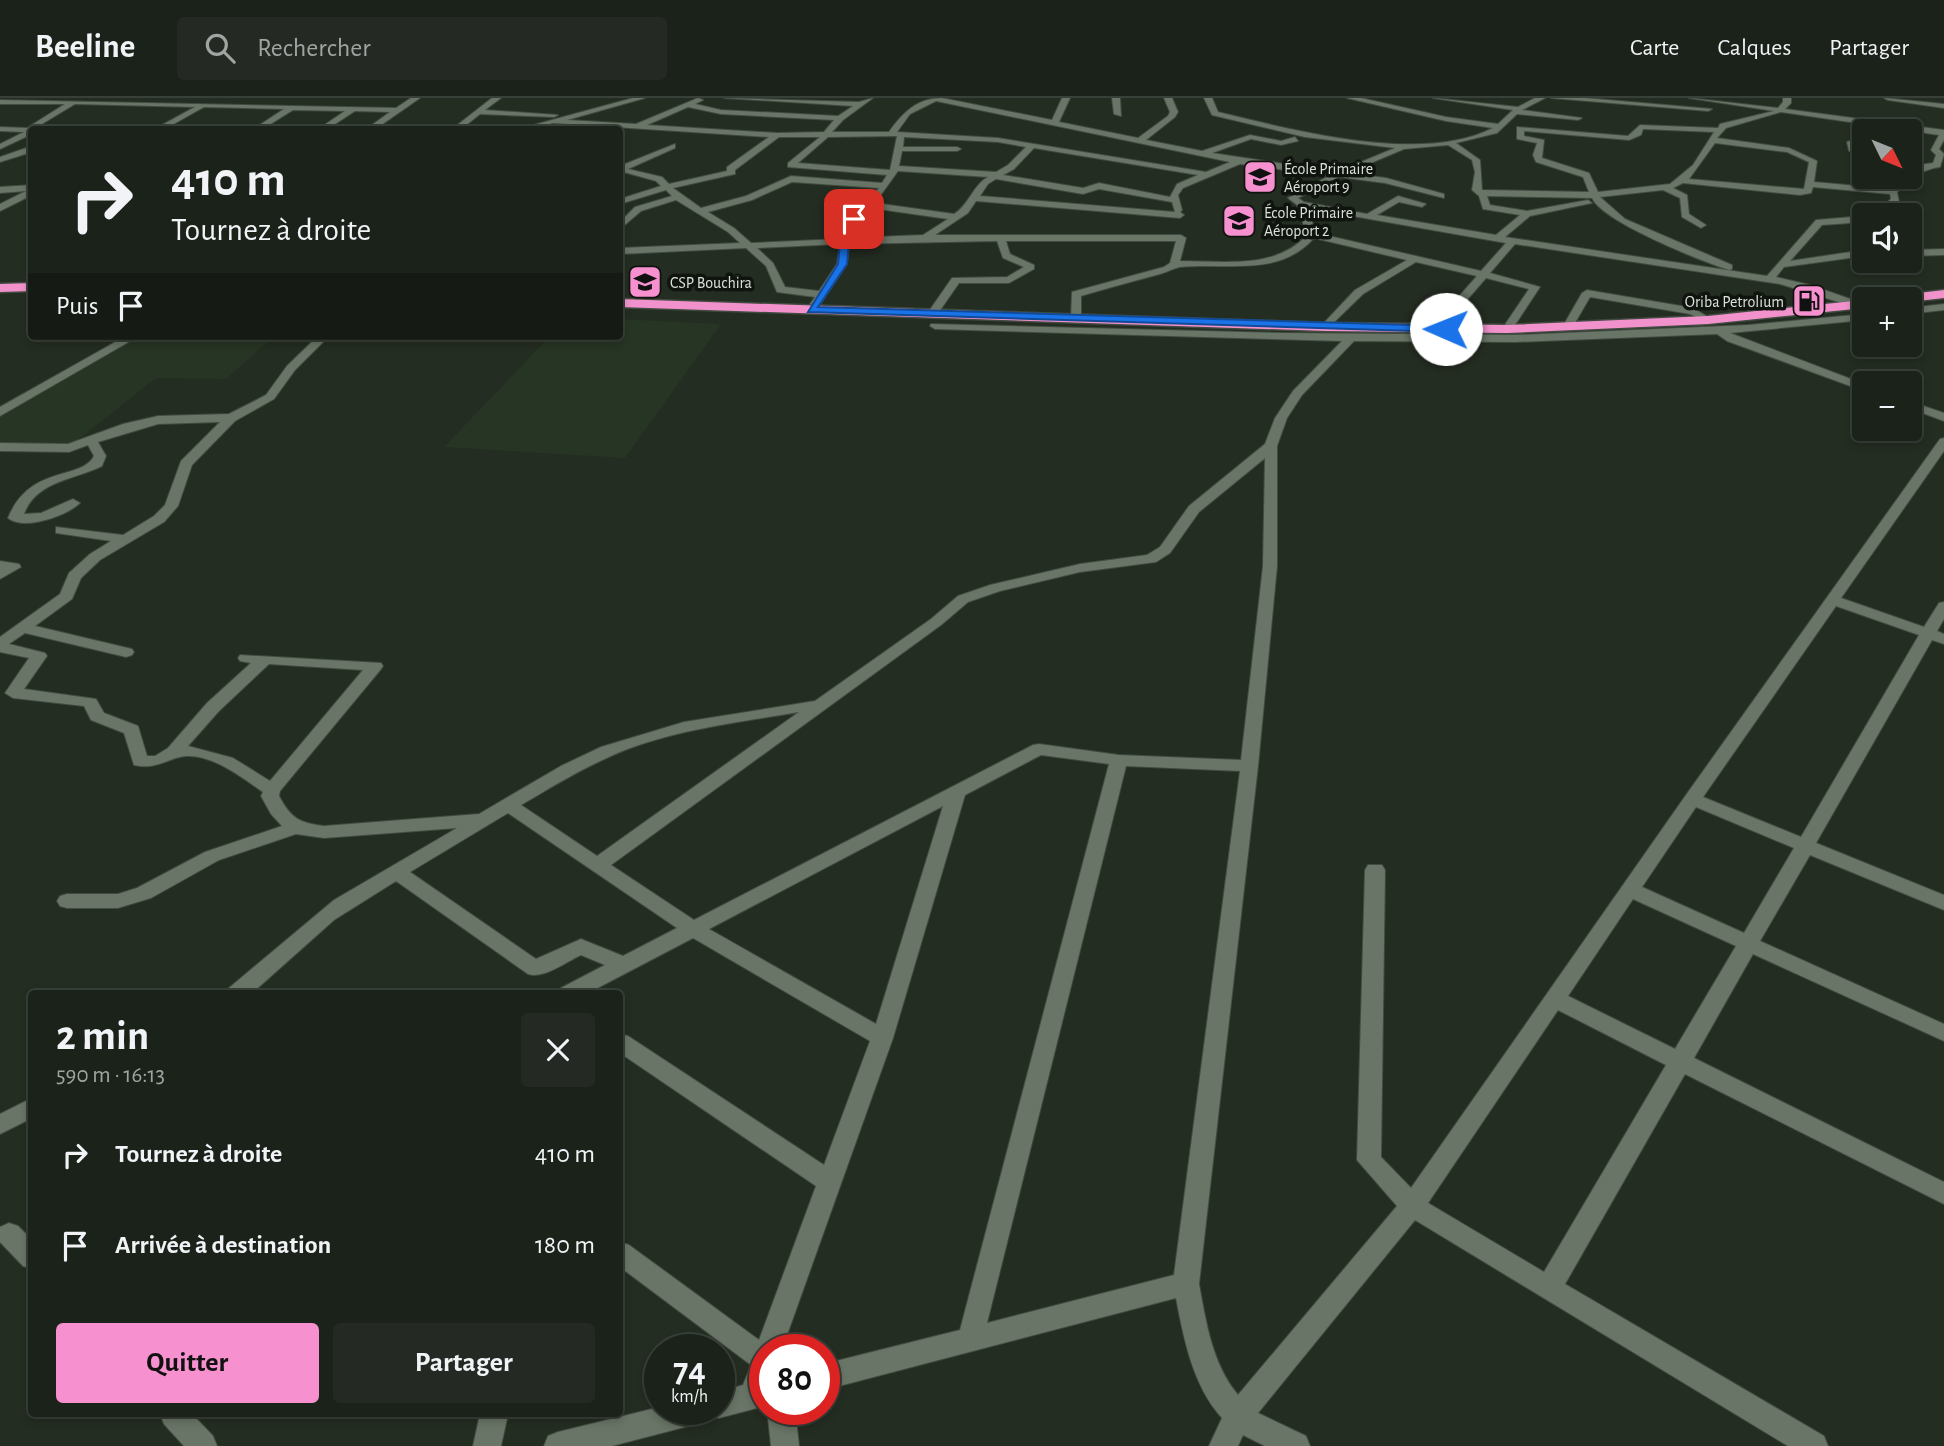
<!DOCTYPE html>
<html lang="fr">
<head>
<meta charset="utf-8">
<style>
	body { margin:0; font-family:"Alegreya Sans",sans-serif; background:#242a23; color:#f1f3f6; height:100vh; display:flex; flex-direction:column; font-size:26px; white-space:nowrap }
	* { box-sizing:border-box; margin:0 }
	p { font-size:23px; color:#a0a4a2 }
	.icon { flex:none; width:38px; height:38px; fill:none; stroke:currentColor; stroke-width:2; stroke-linecap:round; stroke-linejoin:round }
	.map { position:relative; flex:1; overflow:hidden }
	.details { position:absolute; left:28px; top:892px; width:595px; height:427px; display:flex; flex-direction:column; background:#1b221a; border-radius:7px; box-shadow:0 4px 10px #0003,0 0 0 2px #393f39 }
	.details>* { flex:none }
	.banner { position:absolute; left:28px; top:28px; width:595px; height:214px; border-radius:7px; box-shadow:0 4px 10px #0003,0 0 0 2px #393f39; background:#1b221a; color:#f1f3f6; overflow:hidden }
	.needle { width:46px; rotate:133deg }
	.buttons { position:absolute; left:1852px; top:21px; display:grid; gap:14px }
	.buttons a { display:grid; place-items:center; width:70px; height:70px; border-radius:7px; background:#1b221a; box-shadow:0 4px 10px #0003,0 0 0 2px #393f39; font-size:35px }
	.speed { position:absolute; left:644px; top:1236px; display:flex; gap:14px; font-size:35px; font-weight:700; text-align:center }
	.speed>* { display:grid; place-content:center; width:91px; height:91px; border-radius:50%; background:#1b221a; box-shadow:0 4px 10px #0003,0 0 0 2px #393f39; line-height:1 }
	.speed small { font-size:18px; font-weight:400 }
	.speed .limit { border:10px solid #d22; background:#fff; color:#111 }
	.pin { position:absolute; display:grid; place-items:center; width:60px; height:60px; color:#fff; margin:-30px; border-radius:14px; box-shadow:0 4px 10px #0006 }
	.me { position:absolute; width:77px; margin:-38px; rotate:271deg; stroke-linejoin:round; filter:drop-shadow(0 0 5px #0008) }
	.turn { display:flex; align-items:center; gap:24px; height:147px; padding:0 28px; font-size:32px }
	.turn .icon { width:91px; height:91px; stroke-width:2.5 }
	.turn b { display:block; font-size:49px; line-height:60px }
	.then { display:flex; align-items:center; height:66px; padding:0 28px; background:#0003; gap:14px; font-size:26px }
	.round { display:grid; place-items:center; flex:none; width:74px; height:74px; border-radius:7px; background:#242a23 }
	.head { display:flex; align-items:center; justify-content:space-between; height:119px; padding:0 28px }
	h1 { font-size:42px; font-weight:600; line-height:52px }
	.action { display:flex; gap:14px; margin-top:auto; padding:14px 28px }
	.action a { flex:1; height:80px; border-radius:7px; background:#f690cf; color:#111; font-size:28px; font-weight:600; line-height:80px; text-align:center }
	.action a+a { background:#242a23; color:#f1f3f6 }
	ul { padding:0; list-style:none }
	li { display:flex; align-items:center; gap:21px; height:91px; padding:0 28px }
	li div { flex:1 }
	li b { display:block; font-size:26px }
	li em { font-style:normal }
	header { display:flex; align-items:center; gap:42px; box-sizing:border-box; height:98px; padding:0 35px; background:#1b221a; border-bottom:2px solid #393f39 }
	header strong { font-size:33px }
	nav { display:flex; gap:38px; margin-inline-start:auto; font-size:24px }
	.search { width:490px; height:63px; background:#242a23; display:flex; align-items:center; gap:18px; box-sizing:border-box; padding:0 24px; border-radius:7px; color:#a0a4a2; font-size:26px }
	.map>svg:first-child { display:block }
	.built { fill:#273524 }
	.lines { fill:none; stroke-linecap:round; stroke-linejoin:round }
	.minor-casing { stroke:#424b41; stroke-width:2 }
	.highway-casing { stroke:#424b41; stroke-width:3 }
	.minor { fill:#697567; fill-rule:evenodd }
	.highway { fill:#f292cc; fill-rule:evenodd }
	.route { fill:#1a73e8; stroke:#114b97; stroke-width:2 }
	.labels { text-anchor:middle; stroke-width:7; stroke-linejoin:round; paint-order:stroke }
	.far-poi-label { font-size:16px; fill:#dae1d9; stroke:#10140f; text-anchor:start }
</style>
</head>
<body>
<header>
<strong>Beeline</strong>
<div class="search"><svg class="icon" aria-label="search" viewBox="0 0 24 24"><circle cx="10" cy="10" r="6"/><path d="M15 15l6 6"/></svg>Rechercher</div>
<nav><a>Carte</a><a>Calques</a><a>Partager</a></nav>
</header>
<div class="map">
<svg width="1944" height="1348" viewBox="0 0 1944 1348">
	<rect width="100%" height="100%" fill="#242d22"/>
	<!-- built -->
	<path class="built" d="M 620,221 L 721,226 L 625,360 L 444,349 L 550,238 L 620,238 Z
		M 138,238 L 274,238 L 226,281 L 156,280 L 69,349 L 0,347 L 0,317 Z"/>
	<g class="lines">
		<defs>
			<path id="minor" d="M 411,0 L 420,0 L 374,32 L 365,32 L 390,14 L 355,13 L 326,32 L 317,32 L 345,13 L 293,12 L 261,32 L 252,32 L 284,11 L 204,9 L 163,32 L 153,32 L 195,9 L 75,6 L 32,32 L 32,36 L 0,51 L 0,46 L 24,34 L 0,33 L 0,29 L 27,30 L 65,6 L 0,6 L 0,2 L 396,10 Z
				M 492,0 L 501,0 L 485,12 L 558,17 L 554,19 L 480,16 L 460,32 L 451,32 Z
				M 633,0 L 645,0 L 567,22 L 636,26 L 698,0 L 703,2 L 695,6 L 721,12 L 838,18 L 853,8 L 724,0 L 859,4 L 873,0 L 843,22 L 832,34 L 889,34 C 903,14 918,0 942,0 L 1052,22 L 1062,0 L 1070,0 L 1059,24 L 1138,40 L 1168,18 L 1170,14 L 1164,0 L 1172,0 L 1178,14 L 1175,19 L 1146,42 L 1202,53 L 1250,37 L 1281,43 L 1295,39 L 1298,43 L 1281,47 L 1251,41 L 1212,55 L 1337,74 L 1395,50 L 1305,39 L 1212,17 L 1204,0 L 1212,0 L 1218,14 C 1293,32 1422,67 1493,30 L 1446,23 L 1347,0 L 1361,0 L 1446,19 L 1498,26 L 1513,12 L 1433,0 L 1518,9 L 1535,0 L 1545,0 L 1522,12 L 1582,20 L 1578,22 L 1517,16 L 1497,35 L 1456,45 L 1480,62 L 1482,92 L 1589,94 L 1583,79 L 1536,64 L 1533,57 L 1537,45 L 1517,41 L 1517,29 L 1628,38 L 1640,27 L 1718,30 L 1720,26 L 1774,13 L 1689,0 L 1778,10 L 1783,4 L 1783,0 L 1791,0 L 1791,5 L 1785,11 L 1944,32 L 1944,42 L 1939,51 L 1944,56 L 1940,69 C 1920,72 1912,80 1897,94 L 1899,104 L 1880,117 L 1871,117 L 1891,101 L 1890,96 L 1813,89 L 1811,95 L 1800,97 L 1683,85 L 1673,90 L 1687,97 L 1689,116 L 1706,127 L 1701,130 L 1682,119 L 1680,100 L 1663,92 L 1600,99 L 1625,121 L 1732,167 L 1732,171 L 1729,172 C 1701,163 1603,124 1592,100 L 1487,98 L 1490,107 L 1527,113 L 1588,102 L 1592,105 L 1530,118 L 1505,139 L 1767,178 L 1816,122 L 1864,118 L 1864,124 L 1822,127 L 1790,163 L 1864,152 L 1864,158 L 1784,169 L 1776,179 L 1810,187 L 1862,205 L 1863,207 L 1858,210 L 1780,186 L 1515,146 L 1490,175 L 1540,189 L 1511,233 L 1502,231 L 1529,191 L 1486,180 L 1440,233 L 1432,233 L 1432,229 L 1477,178 L 1416,164 L 1363,196 L 1326,232 L 1321,229 L 1322,227 L 1355,192 L 1407,162 L 1314,140 C 1278,180 1228,164 1180,169 C 1174,170 1167,174 1160,176 C 1134,183 1107,190 1081,198 L 1081,221 L 1076,224 L 1071,221 L 1072,194 L 1164,169 L 1170,165 L 1176,143 L 1006,143 L 1010,156 L 1034,167 L 1034,171 L 1009,185 L 959,185 L 936,218 L 932,219 L 927,216 L 952,180 L 1007,179 L 1024,169 L 1003,160 L 997,143 L 849,146 L 847,166 L 819,208 L 815,209 L 810,206 L 815,199 L 777,194 L 766,168 L 746,150 L 620,156 L 620,150 L 740,145 L 728,134 L 676,102 L 641,113 L 620,131 L 620,124 L 635,109 L 672,98 L 666,92 L 620,106 L 620,101 L 661,88 L 656,83 L 620,73 L 620,68 L 675,46 L 675,50 L 628,71 L 662,79 L 669,86 L 727,73 L 727,69 L 769,39 L 553,25 L 529,32 L 515,32 ZM 936,3 L 1230,64 L 1206,74 L 998,40 L 897,34 L 910,16 ZM 688,9 L 721,16 L 834,22 L 824,34 L 777,35 L 647,27 ZM 1781,14 L 1939,37 L 1931,52 L 1936,57 L 1933,65 L 1918,67 L 1909,74 L 1909,79 L 1904,79 L 1891,91 L 1814,84 L 1817,63 L 1789,50 L 1717,40 L 1726,30 ZM 1643,31 L 1714,34 L 1693,67 L 1670,86 L 1598,94 L 1589,75 L 1542,60 L 1544,42 L 1524,38 L 1524,33 L 1629,42 L 1641,37 ZM 897,38 L 890,72 L 798,65 L 828,39 ZM 779,39 L 820,39 L 788,65 L 788,69 L 887,77 L 882,85 L 791,78 L 746,98 L 701,110 L 673,90 L 735,76 L 735,72 ZM 904,39 L 998,44 L 1026,49 L 1008,67 L 996,74 L 899,68 L 902,53 L 957,53 L 961,51 L 957,49 L 903,49 ZM 1715,45 L 1787,54 L 1809,64 L 1804,91 L 1689,81 ZM 1448,47 L 1472,62 L 1475,74 L 1472,92 L 1479,98 L 1483,111 L 1520,117 L 1496,137 L 1377,117 L 1399,104 L 1422,109 L 1426,106 L 1398,98 L 1367,116 L 1304,104 L 1298,100 L 1339,79 L 1385,85 L 1444,100 L 1444,96 L 1386,80 L 1347,75 L 1404,51 ZM 1034,50 L 1198,77 L 1177,86 L 1170,99 L 1099,85 L 1083,90 L 1003,77 L 1014,71 ZM 1240,66 L 1329,78 L 1288,100 L 1297,107 L 1307,137 C 1275,172 1224,163 1180,163 L 1186,140 L 1181,137 L 935,137 L 968,115 L 976,103 L 1180,120 L 1184,117 L 1180,114 L 1182,112 L 1178,97 L 1183,90 ZM 898,73 L 988,79 C 973,87 969,107 954,116 L 875,105 ZM 996,81 L 1083,96 L 1099,91 L 1172,104 L 1175,114 L 980,98 L 988,86 ZM 792,84 L 879,90 L 843,131 L 840,141 L 751,145 L 734,130 L 708,114 L 752,102 ZM 871,110 L 948,121 L 923,137 L 850,140 L 851,133 ZM 1307,110 L 1506,145 L 1481,173 L 1316,135 ZM 840,146 L 837,166 L 819,193 L 785,189 L 773,165 L 757,150 Z
				M 1112,0 L 1120,0 L 1121,18 L 1114,16 Z
				M 1551,0 L 1585,0 L 1712,11 L 1708,13 Z
				M 1884,0 L 1944,6 L 1944,10 L 1888,2 Z
				M 1864,38 L 1864,43 L 1854,47 L 1855,53 L 1849,53 L 1847,44 Z
				M 29,49 L 32,49 L 32,54 L 0,64 L 0,59 Z
				M 32,87 L 32,97 L 0,113 L 0,106 L 26,93 L 0,95 L 0,89 Z
				M 1944,151 L 1944,157 L 1909,158 L 1909,152 Z
				M 1587,192 L 1693,210 L 1713,222 L 1708,225 L 1690,216 L 1590,199 L 1572,230 L 1564,230 L 1563,228 L 1582,195 Z
				M 1944,206 L 1944,212 L 1909,216 L 1909,210 Z
				M 1864,216 L 1864,222 L 1730,235 L 1864,286 L 1864,293 L 1727,243 L 1717,236 L 1516,244 L 1354,243 L 1302,297 L 1287,320 L 1277,348 L 1277,468 L 1258,668 L 1199,1186 C 1206,1224 1212,1266 1238,1297 L 1397,1108 L 1357,1062 L 1365,772 L 1368,767 L 1382,767 L 1385,772 L 1381,1059 L 1411,1090 L 1686,697 L 1940,341 L 1944,340 L 1944,353 L 1841,500 L 1924,529 L 1939,505 L 1944,504 L 1944,521 L 1937,533 L 1944,536 L 1944,546 L 1932,542 L 1816,745 L 1944,797 L 1944,812 L 1810,757 L 1760,843 L 1944,926 L 1944,943 L 1753,856 L 1694,960 L 1944,1084 L 1944,1106 L 1685,976 L 1565,1186 L 1824,1338 L 1828,1348 L 1788,1348 L 1415,1122 L 1258,1315 L 1306,1338 L 1310,1348 L 1265,1348 L 1243,1337 L 1238,1348 L 1209,1348 L 1222,1320 C 1193,1288 1184,1242 1176,1200 L 824,1292 L 824,1266 L 960,1232 L 1109,666 L 1041,657 L 965,697 L 893,940 L 782,1251 L 765,1251 L 765,1308 L 719,1320 L 714,1319 L 704,1324 L 612,1348 L 544,1348 L 548,1338 L 558,1334 L 660,1309 L 719,1311 L 719,1294 L 743,1287 L 751,1267 L 620,1169 L 620,1144 L 629,1147 L 759,1242 L 816,1088 L 620,955 L 620,936 L 628,938 L 824,1067 L 870,943 L 693,840 L 586,896 L 558,896 L 561,890 L 605,867 L 581,857 C 566,864 544,881 528,876 L 396,783 L 334,822 L 251,896 L 226,896 L 229,890 L 334,802 L 457,730 L 324,740 L 296,736 L 219,762 L 151,800 L 118,810 L 67,810 L 60,808 L 57,803 L 60,798 L 67,796 L 118,796 L 137,790 L 205,754 L 282,728 L 271,716 L 261,698 L 263,694 C 241,679 205,650 176,660 C 161,665 152,671 134,667 L 124,635 L 91,622 L 84,608 L 13,600 L 5,595 L 29,560 L 0,554 L 0,539 L 60,496 L 69,475 L 90,456 L 111,443 L 56,435 L 56,429 L 123,437 L 154,418 L 165,407 L 181,363 L 220,324 L 158,326 L 98,344 L 106,358 L 102,368 C 74,382 36,383 24,416 L 41,415 L 73,401 L 80,405 C 66,418 24,433 8,420 C 30,366 81,383 94,358 L 88,347 L 69,354 L 0,353 L 0,345 L 68,346 L 123,326 L 158,318 L 229,316 L 266,297 L 287,268 L 318,238 L 329,238 L 295,272 L 274,301 L 235,323 L 192,367 L 178,408 L 164,424 L 100,462 L 81,480 L 72,501 L 35,528 L 132,551 L 134,554 L 132,557 L 126,559 L 25,535 L 9,546 L 45,555 L 47,558 L 24,591 L 96,601 L 104,615 L 138,628 L 147,658 L 155,658 L 168,650 L 207,605 L 251,565 L 240,563 L 238,560 L 240,557 L 381,565 L 383,568 L 381,571 L 280,693 L 279,698 C 291,721 300,725 324,728 L 479,716 L 561,668 L 601,649 L 684,624 L 815,603 L 931,521 L 958,498 L 990,487 L 1080,466 L 1147,457 L 1160,449 L 1189,408 L 1265,346 L 1275,320 L 1293,293 L 1342,243 L 935,231 L 930,228 L 931,226 L 1284,235 L 1516,237 L 1748,227 ZM 1265,360 L 1263,468 L 1241,662 L 1119,657 L 1039,646 L 1033,647 L 694,822 L 611,767 L 941,527 L 968,504 L 1000,493 L 1080,474 L 1156,464 L 1170,455 L 1199,414 ZM 1836,508 L 1919,537 L 1801,739 L 1703,699 ZM 269,566 L 363,572 L 270,683 L 233,660 L 188,648 L 219,613 ZM 799,614 L 597,758 L 521,707 C 550,690 579,672 611,658 C 669,632 736,625 799,614 ZM 1126,668 L 1240,673 L 1174,1177 L 987,1225 ZM 943,708 L 876,926 L 709,831 ZM 1696,709 L 1794,750 L 1744,835 L 1642,789 ZM 508,715 L 677,830 L 623,858 L 581,841 L 536,861 L 410,774 ZM 1633,801 L 1736,848 L 1675,951 L 1568,898 ZM 1558,912 L 1666,967 L 1544,1174 L 1428,1105 Z
				M 126,238 L 139,238 L 0,318 L 0,309 Z
				M 1909,303 L 1944,315 L 1944,323 L 1909,310 Z
				M 0,463 L 19,466 L 21,469 L 0,481 Z
				M 32,1000 L 32,1020 L 0,1036 L 0,1016 Z
				M 9,1125 L 18,1128 L 32,1142 L 32,1171 L 23,1168 L 0,1144 L 0,1129 Z
				M 767,1311 L 795,1311 L 799,1348 L 771,1348 Z
				M 160,1316 L 192,1316 L 213,1338 L 217,1348 L 184,1348 L 164,1326 Z
				M 480,1316 L 508,1316 L 501,1348 L 473,1348 Z"/>
			<path id="highway" d="M 32,185 L 32,193 L 0,194 L 0,186 Z
				M 1944,192 L 1944,200 L 1909,204 L 1909,201 L 1896,201 L 1902,197 Z
				M 620,201 L 1326,225 L 1507,227 L 1708,218 L 1864,202 L 1864,210 L 1708,226 L 1507,235 L 1326,233 L 620,209 Z"/>
		</defs>
		<!-- minor casing -->
		<use href="#minor" class="minor-casing"/>
		<!-- highway casing -->
		<use href="#highway" class="highway-casing"/>
		<!-- minor -->
		<use href="#minor" class="minor"/>
		<!-- highway -->
		<use href="#highway" class="highway"/>
	</g>
	<!-- route -->
	<path class="route" d="M 851,120 L 858,121 L 850,133 L 847,166 L 818,209 L 1446,228 L 1451,231 L 1446,234 L 808,214 L 838,166 L 841,133 Z"/>
	<!-- icons -->
	<defs>
		<symbol id="school-square" viewBox="-11 -11 22 22"><rect x="-9" y="-9" width="18" height="18" rx="4" fill="#f690cf" stroke="#10140f"/><path d="M0-5L7-2L0 1L-7-2ZM-4 1L0 2.5L4 1V4Q0 6-4 4Z" fill="#111"/></symbol>
		<symbol id="fuel-square" viewBox="-11 -11 22 22"><rect x="-9" y="-9" width="18" height="18" rx="4" fill="#f690cf" stroke="#10140f"/><path d="M-5.5-6h7V0h2V4h1.3V-2.5L3-4.5l.8-.8L6-3V5H2.5V1h-1V6h-7ZM-4.2-4.7v3.2H.2V-4.7Z" fill="#111"/></symbol>
	</defs>
	<g fill-rule="evenodd">
		<use href="#school-square" x="1241" y="60" width="38" height="38"/>
		<use href="#school-square" x="1220" y="104" width="38" height="38"/>
		<use href="#school-square" x="626" y="165" width="38" height="38"/>
		<use href="#fuel-square" x="1790" y="184" width="38" height="38"/>
	</g>
	<g class="labels">
		<!-- far-poi labels -->
		<g class="far-poi-label">
			<text x="1284" y="76">École Primaire<tspan x="1284" dy="18">Aéroport 9</tspan></text>
			<text x="1264" y="120">École Primaire<tspan x="1264" dy="18">Aéroport 2</tspan></text>
			<text x="670" y="190">CSP Bouchira</text>
			<text x="1784" y="209" text-anchor="end">Oriba Petrolium</text>
		</g>
	</g>
</svg>
<div class="buttons">
<a><svg class="needle" viewBox="-14 -14 28 28"><path d="M0-13l5 13h-10z" fill="#e53935"/><path d="M0 13l5-13h-10z" fill="#a0a4a2"/></svg></a>
<a><svg class="icon" aria-label="sound" viewBox="0 0 24 24"><path d="M4 9h4l5-4v14l-5-4H4zM17 9q2 3 0 6"/></svg></a>
<a>+</a>
<a>−</a>
</div>
<div class="speed"><div>74<small>km/h</small></div><div class="limit">80</div></div>
<div class="pin" style="left:854px;top:121px;background:#d93025"><svg class="icon" aria-label="arrive" viewBox="0 0 24 24"><path d="M6 21V4h12l-3 4 3 4H6"/></svg></div>
<svg class="me" style="left:1446px;top:231px" viewBox="-20 -20 40 40"><circle r="19" fill="#fff"/><path d="M0-13L10 11 0 6-10 11z" fill="#1a73e8"/></svg>
<div class="banner">
<div class="turn"><svg class="icon" aria-label="right" viewBox="0 0 24 24"><path d="M7 20v-9h11M14 6l5 5-5 5"/></svg><div><b>410 m</b>Tournez à droite</div></div>
<div class="then">Puis<svg class="icon" aria-label="arrive" viewBox="0 0 24 24"><path d="M6 21V4h12l-3 4 3 4H6"/></svg></div>
</div>
<section class="details">
<div class="head"><div><h1>2 min</h1><p>590 m · 16:13</p></div><a class="round"><svg class="icon" aria-label="close" viewBox="0 0 24 24"><path d="M6 6l12 12M18 6L6 18"/></svg></a></div>
<ul>
<li><svg class="icon" aria-label="right" viewBox="0 0 24 24"><path d="M7 20v-9h11M14 6l5 5-5 5"/></svg><div><b>Tournez à droite</b></div><em>410 m</em></li>
<li><svg class="icon" aria-label="arrive" viewBox="0 0 24 24"><path d="M6 21V4h12l-3 4 3 4H6"/></svg><div><b>Arrivée à destination</b></div><em>180 m</em></li>
</ul>
<div class="action"><a>Quitter</a><a>Partager</a></div>
</section>
</div>
</body>
</html>
